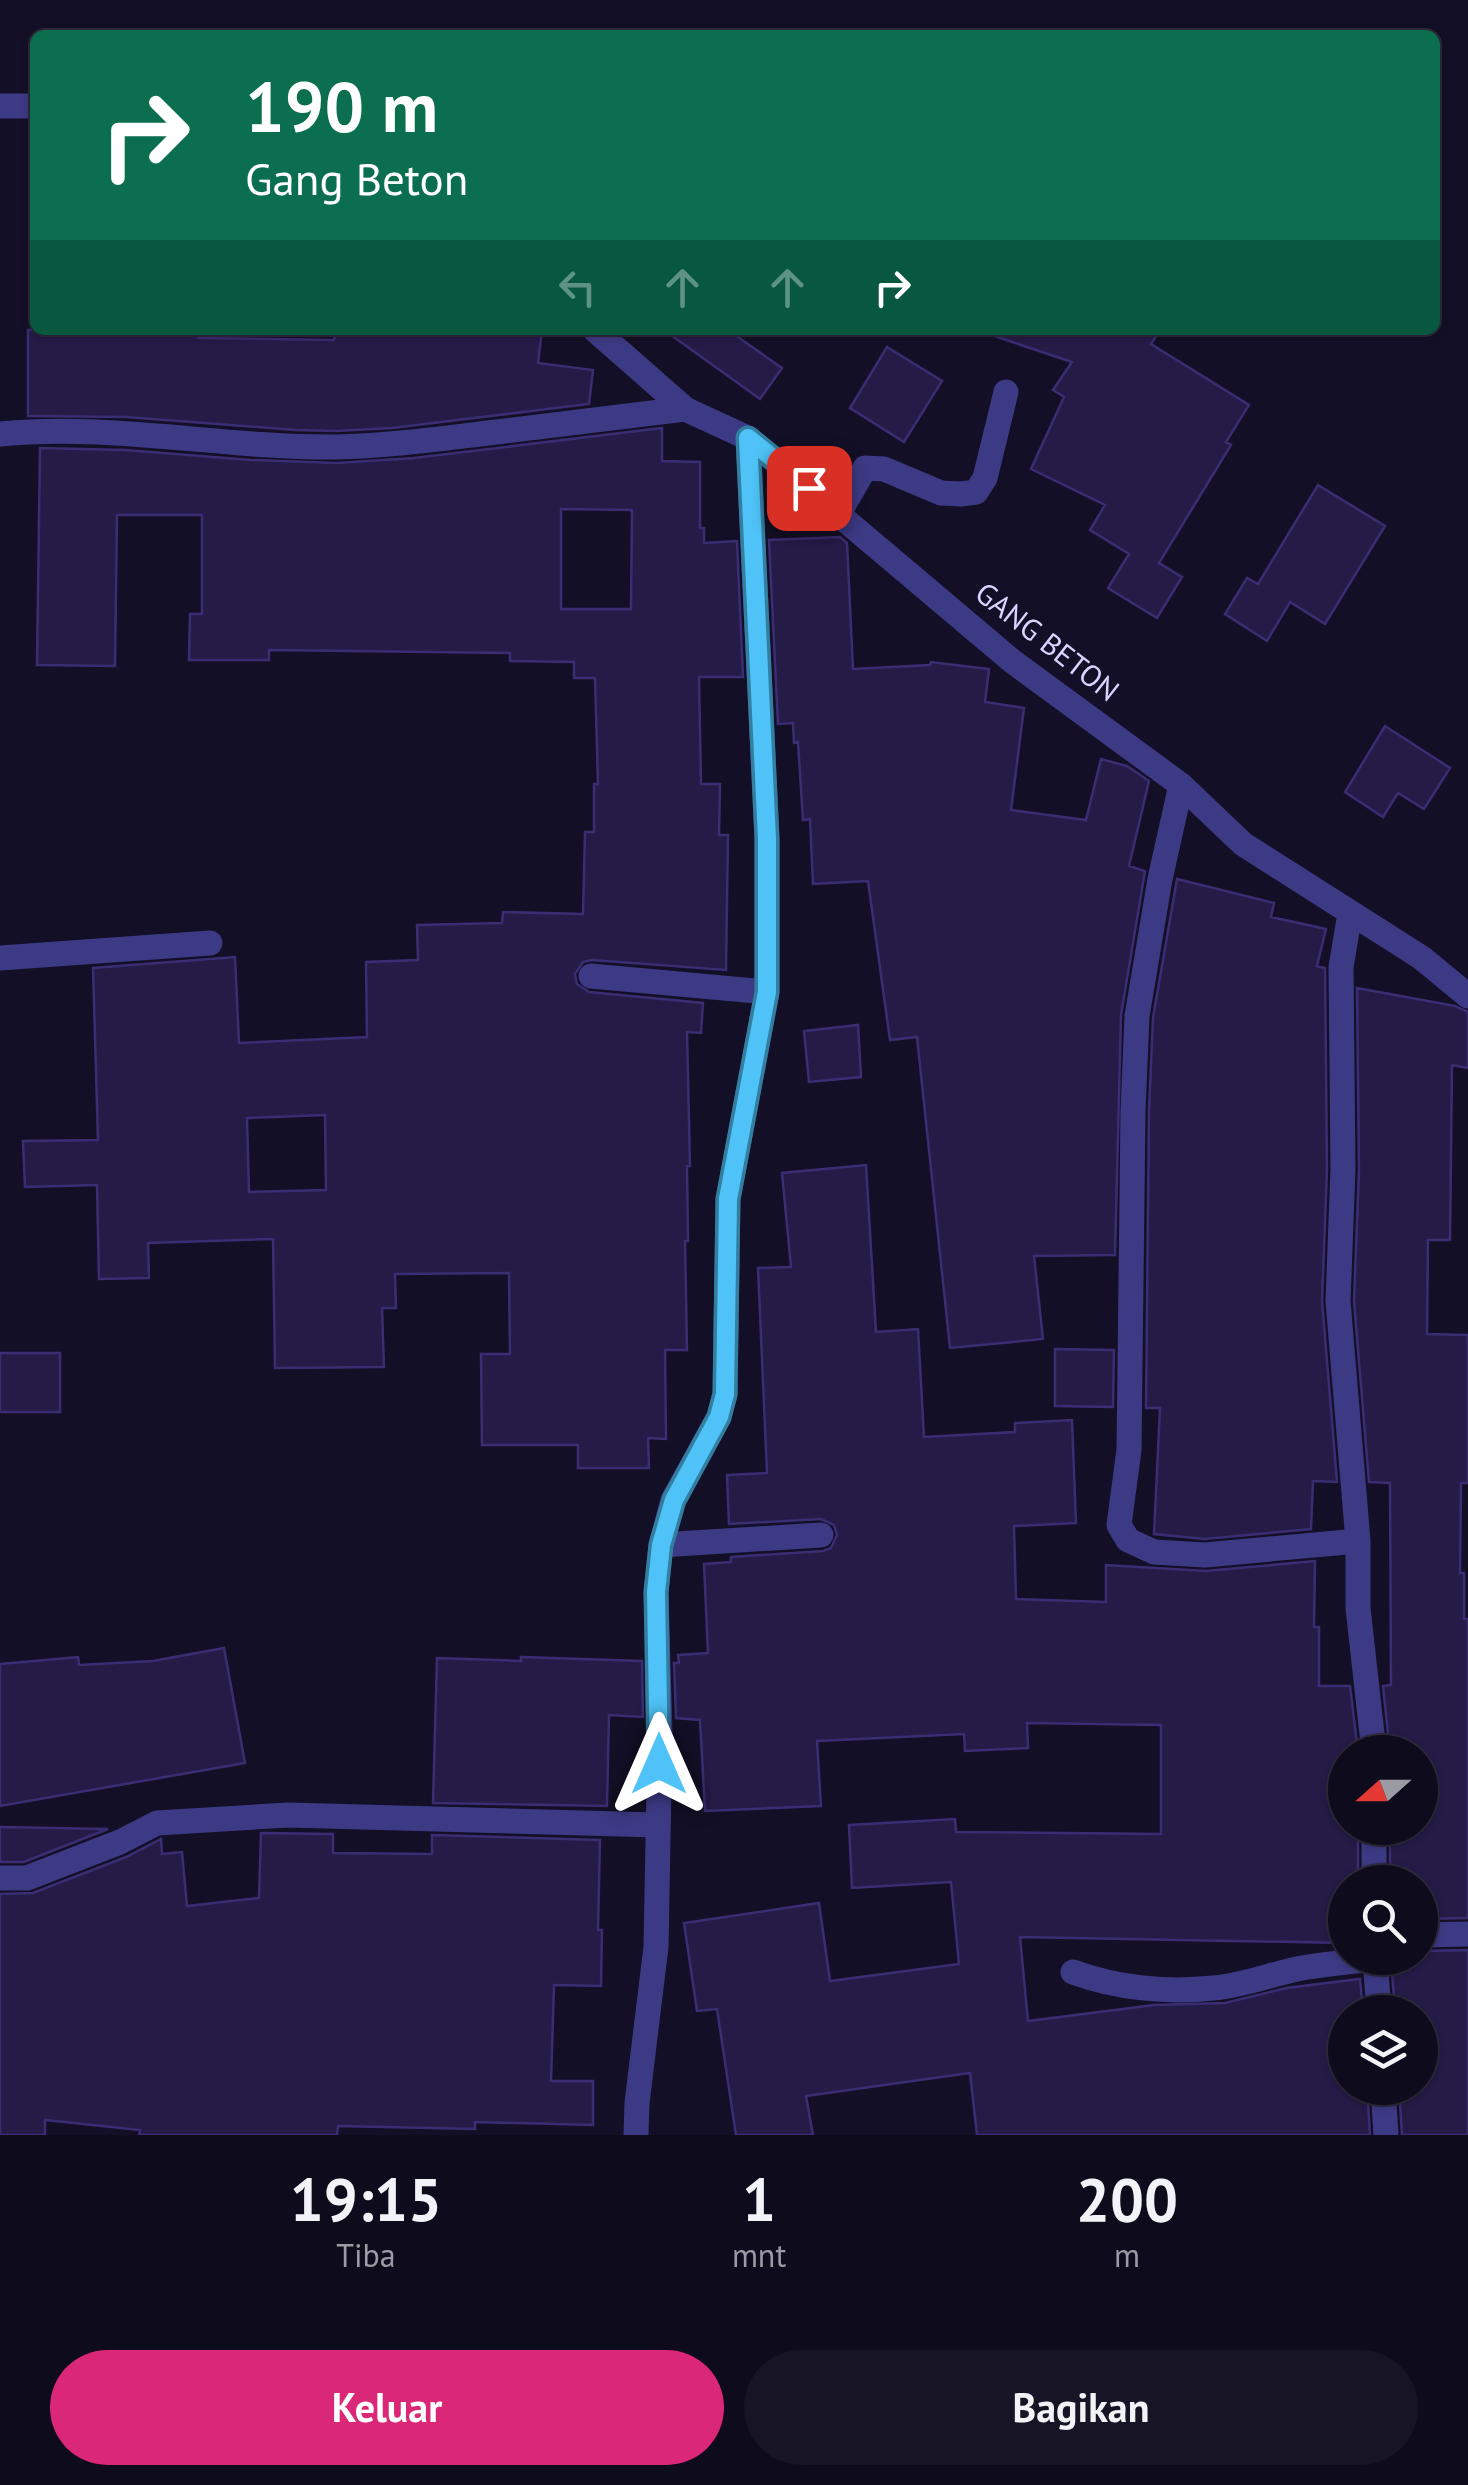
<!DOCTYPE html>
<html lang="id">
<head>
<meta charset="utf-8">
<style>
	body { margin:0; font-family:"PT Sans",sans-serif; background:#171425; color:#f1f3f6; height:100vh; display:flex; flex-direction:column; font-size:38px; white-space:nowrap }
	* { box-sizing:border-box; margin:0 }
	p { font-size:32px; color:#9b9ba3 }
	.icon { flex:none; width:55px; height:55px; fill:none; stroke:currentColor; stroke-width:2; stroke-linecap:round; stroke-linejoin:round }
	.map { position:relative; height:2135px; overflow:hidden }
	.sheet { display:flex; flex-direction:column; background:#0e0b1c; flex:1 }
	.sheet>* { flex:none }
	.guide { position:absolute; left:30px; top:30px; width:1410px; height:305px; border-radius:15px; box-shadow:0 2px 8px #0004,0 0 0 2px #2e2b3b; background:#0b6e4f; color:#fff; overflow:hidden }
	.needle { width:65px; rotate:249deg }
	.controls { position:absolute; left:1328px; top:1735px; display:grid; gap:20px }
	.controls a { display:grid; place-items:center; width:110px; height:110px; border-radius:50%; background:#0e0b1c; box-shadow:0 2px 8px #0004,0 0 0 2px #2e2b3b; font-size:50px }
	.pin { position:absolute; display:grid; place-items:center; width:85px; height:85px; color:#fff; margin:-42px; border-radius:20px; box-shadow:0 5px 15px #0006 }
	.me { position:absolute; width:110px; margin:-55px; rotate:0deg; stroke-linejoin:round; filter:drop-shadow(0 0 8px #0008) }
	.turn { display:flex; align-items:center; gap:35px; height:210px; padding:0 50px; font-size:45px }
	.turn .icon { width:130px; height:130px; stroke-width:2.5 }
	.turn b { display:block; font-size:70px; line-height:85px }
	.lanes { display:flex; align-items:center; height:95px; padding:0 50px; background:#0003; justify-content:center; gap:50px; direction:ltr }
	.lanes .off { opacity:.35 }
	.eta { display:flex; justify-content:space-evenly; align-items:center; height:170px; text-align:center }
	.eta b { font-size:60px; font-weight:600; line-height:70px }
	.action { display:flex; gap:20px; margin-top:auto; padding:20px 50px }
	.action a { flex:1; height:115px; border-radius:60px; background:#db2777; color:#fff; font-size:40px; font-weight:600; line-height:115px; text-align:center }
	.action a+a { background:#171425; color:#f1f3f6 }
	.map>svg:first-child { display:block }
	.building { fill:#241b47; stroke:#3b2d73; stroke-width:2.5; fill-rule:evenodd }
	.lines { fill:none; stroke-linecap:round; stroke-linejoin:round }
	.minor { stroke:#3d3a85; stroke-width:25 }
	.route-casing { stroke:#337fa1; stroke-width:25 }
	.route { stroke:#4fc3f7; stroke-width:18 }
	.labels { text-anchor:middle; stroke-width:10; stroke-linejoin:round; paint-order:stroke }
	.street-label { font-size:30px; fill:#d9d4ff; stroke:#130f26 }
</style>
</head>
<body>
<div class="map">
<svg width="1468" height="2135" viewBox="0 0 1468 2135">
	<rect width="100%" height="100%" fill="#130f26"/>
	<!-- building -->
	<path class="building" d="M 28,330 L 198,330 L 198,338 L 334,340 L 336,330 L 542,330 L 538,363 L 593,370 L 589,404 L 392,428 L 336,431 L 295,430 L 126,417 L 28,416 Z
		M 664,330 L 728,330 L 782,368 L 760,399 Z
		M 998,330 L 1160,330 L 1151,344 L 1249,405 L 1226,442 L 1231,445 L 1159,563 L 1182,577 L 1157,618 L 1108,588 L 1129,554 L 1090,530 L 1105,505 L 1031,469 L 1064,397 L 1053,390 L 1072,362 L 997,337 Z
		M 887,347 L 942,381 L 904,442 L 850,408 Z
		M 662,428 L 662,461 L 700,462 L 700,528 L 704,528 L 704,543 L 737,541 L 743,677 L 699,677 L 701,784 L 720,784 L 719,835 L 728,835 L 726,970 L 592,960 L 583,962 L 575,974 L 577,984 L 589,992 L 703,1003 L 701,1033 L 687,1032 L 690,1166 L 687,1166 L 688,1241 L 685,1241 L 687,1350 L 665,1350 L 666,1439 L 648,1438 L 649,1468 L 578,1468 L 578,1445 L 482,1445 L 481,1354 L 510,1354 L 509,1273 L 395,1274 L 396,1308 L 382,1308 L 384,1367 L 275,1368 L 273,1239 L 148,1243 L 149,1278 L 99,1279 L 97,1185 L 25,1187 L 23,1141 L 98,1140 L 93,968 L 235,957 L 239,1043 L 367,1037 L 366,962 L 418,960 L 417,925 L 502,923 L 503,912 L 583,914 L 585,832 L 594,832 L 594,784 L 598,784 L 595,678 L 574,678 L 574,662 L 510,661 L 510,653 L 269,650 L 269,660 L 189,660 L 190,614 L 202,614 L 202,515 L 117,515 L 115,666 L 37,665 L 40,448 L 125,450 L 251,460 L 337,463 L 414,458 ZM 561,509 L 632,510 L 631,609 L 561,609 ZM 325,1115 L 326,1190 L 249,1192 L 247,1118 Z
		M 1318,485 L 1385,526 L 1325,624 L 1290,602 L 1267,641 L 1225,614 L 1247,578 L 1258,584 Z
		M 840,537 L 847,543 L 853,669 L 930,665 L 931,662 L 989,669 L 985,702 L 1024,708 L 1011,810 L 1086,820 L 1101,759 L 1127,766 L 1149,781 L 1129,866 L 1145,871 L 1121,1015 L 1115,1255 L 1034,1256 L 1043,1339 L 950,1348 L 917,1037 L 890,1040 L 868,881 L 813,884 L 810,819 L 803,820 L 798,742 L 794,743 L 793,723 L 778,724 L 769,540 Z
		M 1385,726 L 1450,768 L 1424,809 L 1398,793 L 1383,817 L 1345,792 Z
		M 1177,879 L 1274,903 L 1271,917 L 1326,929 L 1317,966 L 1325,968 L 1327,1169 L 1322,1301 L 1337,1482 L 1313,1481 L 1311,1529 L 1205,1539 L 1154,1534 L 1160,1408 L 1146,1408 L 1149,1111 L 1153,1018 Z
		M 1357,988 L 1455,1006 L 1468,1012 L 1468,1068 L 1452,1065 L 1450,1240 L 1428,1240 L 1427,1334 L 1468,1335 L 1468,1483 L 1461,1483 L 1460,1573 L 1464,1573 L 1464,1619 L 1468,1619 L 1468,1918 L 1420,1919 L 1420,1882 L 1390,1882 L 1390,1828 L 1420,1828 L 1420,1752 L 1390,1752 L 1383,1686 L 1391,1685 L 1390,1483 L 1369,1482 L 1354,1301 L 1359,1170 Z
		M 858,1025 L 861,1077 L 809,1082 L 804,1031 Z
		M 866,1165 L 876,1332 L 918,1329 L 924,1437 L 1015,1432 L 1015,1423 L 1072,1420 L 1076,1523 L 1014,1526 L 1016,1599 L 1106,1602 L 1106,1565 L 1206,1571 L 1315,1561 L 1314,1627 L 1319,1627 L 1319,1686 L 1350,1686 L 1358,1752 L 1345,1752 L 1345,1828 L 1358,1828 L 1358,1882 L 1345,1882 L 1345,1943 L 1020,1937 L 1028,2021 L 1154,2005 L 1225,2003 L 1286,1988 L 1360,1979 L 1363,2012 L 1345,2012 L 1345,2088 L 1367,2088 L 1370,2135 L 977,2135 L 970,2073 L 806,2096 L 813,2135 L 736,2135 L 717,2009 L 697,2011 L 684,1923 L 819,1903 L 830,1981 L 959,1964 L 951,1882 L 852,1888 L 849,1825 L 955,1819 L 956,1832 L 1161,1834 L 1161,1725 L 1027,1723 L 1028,1748 L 965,1751 L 964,1734 L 817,1741 L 821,1806 L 705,1811 L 700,1720 L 676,1718 L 674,1663 L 679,1663 L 678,1655 L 708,1653 L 704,1564 L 731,1562 L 731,1557 L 823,1551 L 831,1548 L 837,1535 L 834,1525 L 821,1519 L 729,1524 L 727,1475 L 767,1473 L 758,1268 L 791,1267 L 782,1173 Z
		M 1055,1349 L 1114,1350 L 1113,1407 L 1055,1406 Z
		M 0,1353 L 60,1353 L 60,1412 L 0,1412 Z
		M 224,1648 L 245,1763 L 0,1806 L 0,1664 L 78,1657 L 79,1665 L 153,1661 Z
		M 521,1657 L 642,1661 L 643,1717 L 609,1715 L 607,1806 L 433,1803 L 437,1658 L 521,1661 Z
		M 0,1827 L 108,1829 L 24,1862 L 0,1862 Z
		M 261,1833 L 333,1834 L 333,1853 L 432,1854 L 432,1835 L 600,1840 L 598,1930 L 602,1930 L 601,1986 L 554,1985 L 551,2081 L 593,2081 L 593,2125 L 475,2122 L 475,2129 L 338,2126 L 337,2135 L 139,2135 L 140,2130 L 45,2120 L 45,2135 L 0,2135 L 0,1894 L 33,1893 L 126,1857 L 161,1839 L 162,1854 L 182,1852 L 187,1906 L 259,1898 Z
		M 1468,1950 L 1468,2135 L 1402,2135 L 1399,2088 L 1420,2088 L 1420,2012 L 1395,2012 L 1391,1958 L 1420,1958 L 1420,1951 Z"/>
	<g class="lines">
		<!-- minor -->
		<path class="minor" d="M 0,106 L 35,106
			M 595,330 L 685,409 L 748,438 L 1012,661 L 1181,785 L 1243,844 L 1422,958 L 1468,996
			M 0,434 C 111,423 224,448 336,447 C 387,446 437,439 488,433 C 554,425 619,417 685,409
			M 839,513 L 865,468 L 884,469 L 941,493 L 961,494 L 976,492 L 985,478 L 1006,392
			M 1181,785 L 1160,879 L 1137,1016 L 1133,1111 L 1129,1450 L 1119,1525 L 1128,1540 L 1154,1552 L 1205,1555 L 1358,1541
			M 1350,913 L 1341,967 L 1343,1169 L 1338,1301 L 1358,1541 L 1358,1608 L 1374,1752
			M 0,958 L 210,943
			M 591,976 L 767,992
			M 661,1545 L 821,1535
			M 1374,1828 L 1374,1882
			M 0,1878 L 27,1878 L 120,1842 L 157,1823 L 288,1815 L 658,1825
			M 1420,1935 L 1468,1934
			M 1073,1972 C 1116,1988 1167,1993 1213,1988 C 1241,1986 1269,1975 1297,1969 C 1323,1964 1349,1962 1375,1959 L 1379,2012
			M 1383,2088 L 1386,2135
			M 636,2135 L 637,2103 L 656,1947 L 660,1734 L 656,1592 L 661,1545 L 673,1500 L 719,1417 L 725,1394 L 728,1199 L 767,992 L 767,839 L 748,438"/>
	</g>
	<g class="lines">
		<defs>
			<path id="route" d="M 659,1764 L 656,1592 L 661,1545 L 674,1500 L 719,1417 L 725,1394 L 728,1199 L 767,992 L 767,839 L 748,438 L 809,488"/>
		</defs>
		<!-- route casing -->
		<use href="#route" class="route-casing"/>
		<!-- route -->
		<use href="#route" class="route"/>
	</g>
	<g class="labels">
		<!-- street labels -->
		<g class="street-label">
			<text transform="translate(1047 642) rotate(38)" y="10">GANG BETON</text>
		</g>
	</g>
</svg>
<div class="controls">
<a><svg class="needle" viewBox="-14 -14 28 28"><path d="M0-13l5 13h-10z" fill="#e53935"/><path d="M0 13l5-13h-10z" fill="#9b9ba3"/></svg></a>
<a><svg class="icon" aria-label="search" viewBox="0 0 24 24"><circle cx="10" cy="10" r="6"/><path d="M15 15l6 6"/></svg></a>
<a><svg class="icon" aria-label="layers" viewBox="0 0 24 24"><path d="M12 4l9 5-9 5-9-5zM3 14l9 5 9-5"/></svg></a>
</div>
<div class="pin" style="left:809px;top:488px;background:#d93025"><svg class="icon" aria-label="arrive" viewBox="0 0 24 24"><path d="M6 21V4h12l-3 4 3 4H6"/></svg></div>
<svg class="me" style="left:659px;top:1764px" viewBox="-20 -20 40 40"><path d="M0-17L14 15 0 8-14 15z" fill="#4fc3f7" stroke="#fff" stroke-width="4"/></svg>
<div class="guide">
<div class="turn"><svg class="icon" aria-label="right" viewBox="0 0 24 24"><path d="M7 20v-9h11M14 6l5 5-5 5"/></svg><div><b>190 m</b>Gang Beton</div></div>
<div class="lanes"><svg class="icon off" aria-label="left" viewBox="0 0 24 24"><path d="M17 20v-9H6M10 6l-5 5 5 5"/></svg><svg class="icon off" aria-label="ahead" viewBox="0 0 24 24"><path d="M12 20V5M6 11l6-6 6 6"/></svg><svg class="icon off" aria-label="ahead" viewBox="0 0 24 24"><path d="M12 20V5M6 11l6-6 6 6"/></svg><svg class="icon" aria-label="right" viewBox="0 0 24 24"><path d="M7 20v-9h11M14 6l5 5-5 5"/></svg></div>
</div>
</div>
<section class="sheet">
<div class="eta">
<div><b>19:15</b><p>Tiba</p></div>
<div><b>1</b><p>mnt</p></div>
<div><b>200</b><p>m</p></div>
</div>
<div class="action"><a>Keluar</a><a>Bagikan</a></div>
</section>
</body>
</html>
